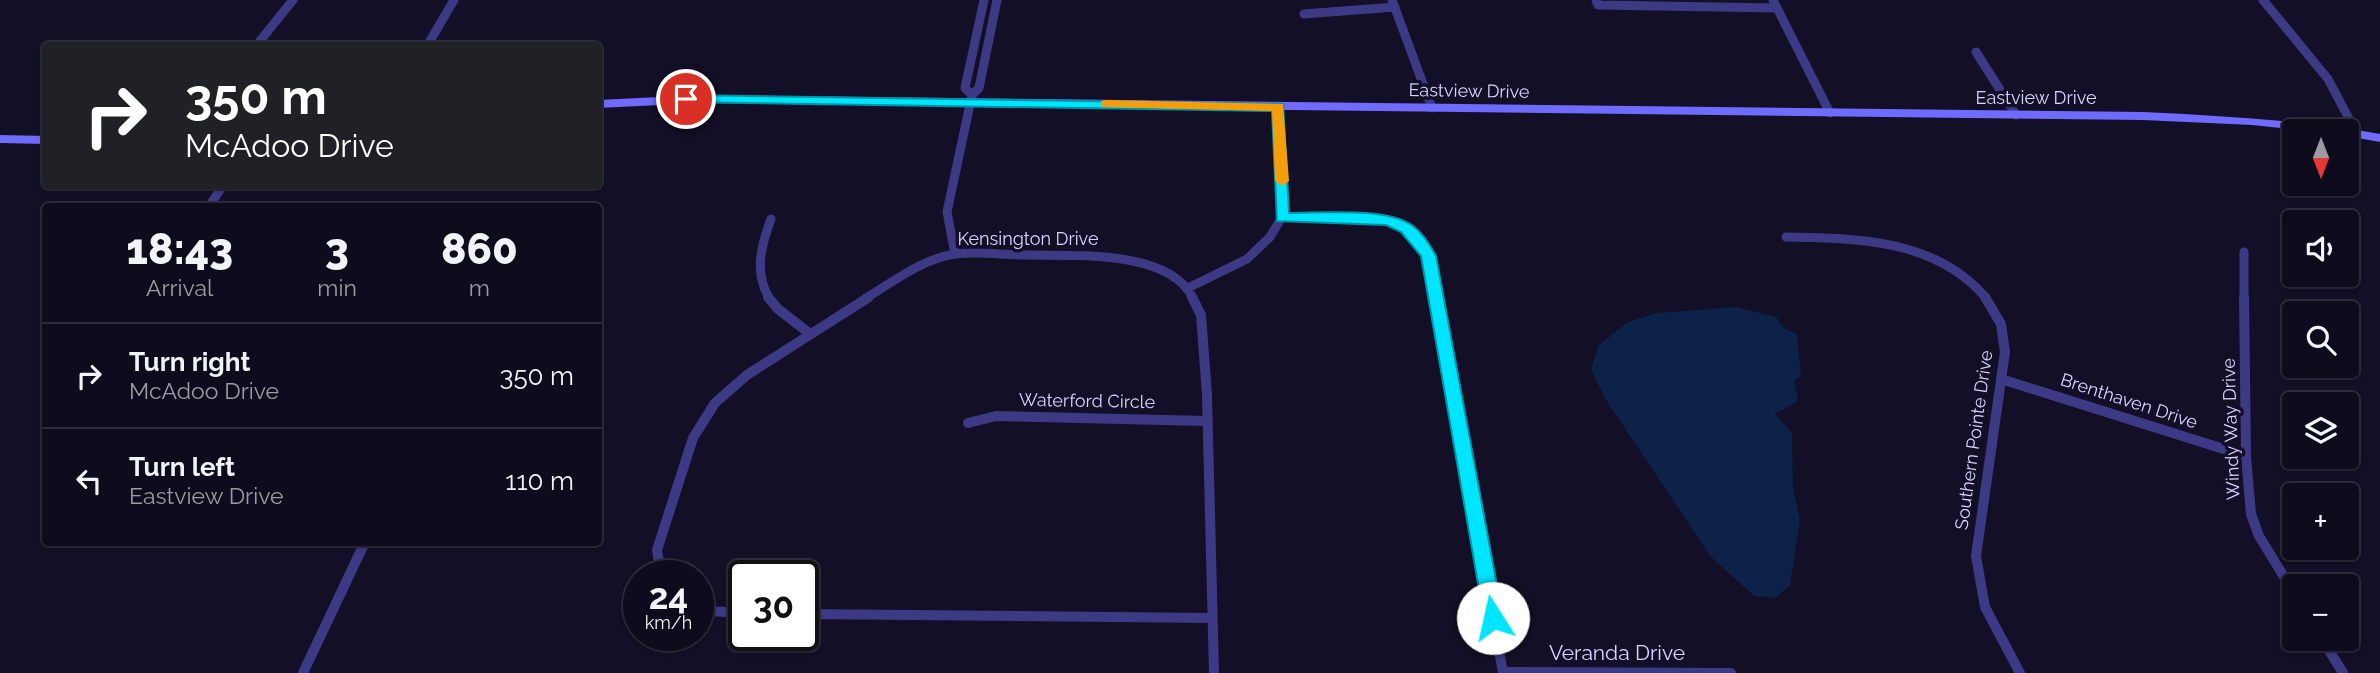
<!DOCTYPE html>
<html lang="en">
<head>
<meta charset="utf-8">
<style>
	body { margin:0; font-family:Raleway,sans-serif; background:#1c1929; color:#f1f3f6; height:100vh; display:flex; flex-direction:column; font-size:26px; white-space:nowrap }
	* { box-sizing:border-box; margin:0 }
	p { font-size:23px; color:#9b9ba3 }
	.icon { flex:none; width:38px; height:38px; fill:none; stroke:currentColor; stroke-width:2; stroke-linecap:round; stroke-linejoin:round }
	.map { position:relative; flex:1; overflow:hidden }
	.drawer { position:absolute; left:42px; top:203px; width:560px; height:343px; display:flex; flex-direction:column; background:#0e0b1c; border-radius:7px; box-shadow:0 2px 5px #0004,0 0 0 2px #2e2b3b }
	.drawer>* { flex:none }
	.guide { position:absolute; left:42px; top:42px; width:560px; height:147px; border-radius:7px; box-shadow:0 2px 5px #0004,0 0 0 2px #2e2b3b; background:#202124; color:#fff; overflow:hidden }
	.needle { width:46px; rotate:180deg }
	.controls { position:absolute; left:2282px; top:119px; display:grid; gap:14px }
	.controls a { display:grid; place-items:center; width:77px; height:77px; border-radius:7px; background:#0e0b1c; box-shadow:0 2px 5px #0004,0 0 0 2px #2e2b3b; font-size:35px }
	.speed { position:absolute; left:623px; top:560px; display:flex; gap:14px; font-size:35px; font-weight:700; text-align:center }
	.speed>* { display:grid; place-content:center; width:91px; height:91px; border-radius:50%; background:#0e0b1c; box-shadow:0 2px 5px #0004,0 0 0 2px #2e2b3b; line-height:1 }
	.speed small { font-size:18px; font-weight:400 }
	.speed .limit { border:4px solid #111; border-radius:10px; background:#fff; color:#111 }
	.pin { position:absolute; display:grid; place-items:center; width:60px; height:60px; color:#fff; margin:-30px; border:4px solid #fff; border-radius:50%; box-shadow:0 2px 7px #0007 }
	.me { position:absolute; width:77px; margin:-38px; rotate:350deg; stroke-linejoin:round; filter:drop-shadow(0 0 5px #0008) }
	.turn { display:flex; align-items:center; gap:24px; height:147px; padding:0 28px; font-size:32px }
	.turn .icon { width:91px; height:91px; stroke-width:2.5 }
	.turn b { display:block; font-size:49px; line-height:60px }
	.eta { display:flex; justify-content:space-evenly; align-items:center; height:119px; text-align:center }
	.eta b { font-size:42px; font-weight:800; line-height:49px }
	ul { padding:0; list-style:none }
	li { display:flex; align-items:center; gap:21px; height:105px; padding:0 28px; border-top:2px solid #2e2b3b }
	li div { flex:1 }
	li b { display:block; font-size:26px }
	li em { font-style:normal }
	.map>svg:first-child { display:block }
	.water { fill:#0c2248 }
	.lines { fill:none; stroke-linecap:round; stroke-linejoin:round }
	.street-far1 { stroke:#3d3a85; stroke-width:9 }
	.street { stroke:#3d3a85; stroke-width:10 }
	.secondary { fill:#6f6bff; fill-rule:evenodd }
	.route { fill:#00e5ff; stroke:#0095a6; stroke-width:2 }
	.slow { fill:#f59e0b }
	.labels { text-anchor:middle; stroke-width:7; stroke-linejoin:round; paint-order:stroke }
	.street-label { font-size:18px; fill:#d9d4ff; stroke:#130f26 }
	.near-street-label { font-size:21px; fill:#d9d4ff; stroke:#130f26 }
</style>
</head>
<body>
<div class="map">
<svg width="2380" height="673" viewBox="0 0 2380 673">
	<rect width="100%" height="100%" fill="#130f26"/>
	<!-- water -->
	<path class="water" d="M 1736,307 L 1776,317 L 1784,328 L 1797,335 L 1801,376 L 1794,381 L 1798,401 L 1775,414 L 1792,433 L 1793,489 L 1800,520 L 1790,585 L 1775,598 L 1754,596 L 1711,557 L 1606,400 L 1591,370 L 1598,346 L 1628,322 L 1657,313 Z"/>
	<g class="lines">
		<!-- street-far1 -->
		<path class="street-far1" d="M 1392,0 L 1432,108
			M 1596,0 L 1598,5 L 1776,8
			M 1773,0 L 1830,113
			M 2263,0 L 2328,79 L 2357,134
			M 1304,14 L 1395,7
			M 256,46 L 293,0
			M 427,46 L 454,0
			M 1976,52 L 2016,115
			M 972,95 L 965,88 L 984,0
			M 209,206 L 223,186
			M 1282,217 L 1388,220 L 1407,228 L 1429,256 L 1437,298
			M 1786,237 C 1858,238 1936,239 1986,298
			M 2244,252 L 2244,298
			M 955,254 L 947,212 L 972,95 L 979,88 L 997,0
			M 1188,288 L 1247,259 L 1270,237 L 1282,217 L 1278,107
			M 769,298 C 754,272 761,246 771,219
			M 866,298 C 893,282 923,258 956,254 C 979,251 1003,255 1026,255 C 1072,256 1169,249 1193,298"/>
		<!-- street -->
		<path class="street" d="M 768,297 L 778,309 L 809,333
			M 1192,297 L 1201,315 L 1207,395 L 1214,673
			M 1436,297 L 1503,673
			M 1985,297 L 2001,324 L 2005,352 L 1976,556 L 1985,607 L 2020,673
			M 2244,297 L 2246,456 L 2251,514 L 2259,536 L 2294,593
			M 2001,379 L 2246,456
			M 968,423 L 996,416 L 1206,421
			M 661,576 L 657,550 L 693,438 L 715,403 L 747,375 L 869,297
			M 698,607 L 708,611 L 744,613
			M 803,614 L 1211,618
			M 2322,639 L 2343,673
			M 1503,672 L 1731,673
			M 303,673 L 365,542"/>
		<!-- secondary -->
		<path class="secondary" d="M 701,95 L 2143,112 C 2223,116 2302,120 2380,134 L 2380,142 L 2347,136 L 2347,131 L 2308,131 L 2252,125 L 2143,120 L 701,103 L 598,108 L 598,100 Z
			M 0,135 L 46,136 L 46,144 L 0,143 Z"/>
	</g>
	<!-- route -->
	<path class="route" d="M 686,95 L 1283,104 L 1289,213 C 1322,213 1387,207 1413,226 C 1423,233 1430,245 1436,256 L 1503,618 L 1500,624 L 1493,626 L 1487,624 L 1484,618 L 1421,256 L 1401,232 L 1386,225 L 1277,221 L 1272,111 L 681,102 L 681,96 Z"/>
	<!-- slow -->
	<path class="slow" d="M 1106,100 L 1283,104 L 1289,181 L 1282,186 L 1275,181 L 1272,111 L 1101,107 L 1101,101 Z"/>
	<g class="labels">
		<!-- street labels -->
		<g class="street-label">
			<text transform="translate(1469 91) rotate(1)" y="6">Eastview Drive</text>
			<text x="2036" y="104">Eastview Drive</text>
			<text x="1028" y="245">Kensington Drive</text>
			<text transform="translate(1087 401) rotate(1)" y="6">Waterford Circle</text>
			<text transform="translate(2129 401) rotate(18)" y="6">Brenthaven Drive</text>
			<text transform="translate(2231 429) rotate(-92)" y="6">Windy Way Drive</text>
			<text transform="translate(1974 440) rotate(-82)" y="6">Southern Pointe Drive</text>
		</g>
		<!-- near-street labels -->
		<g class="near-street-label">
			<text x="1617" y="660">Veranda Drive</text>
		</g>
	</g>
</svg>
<div class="controls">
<a><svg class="needle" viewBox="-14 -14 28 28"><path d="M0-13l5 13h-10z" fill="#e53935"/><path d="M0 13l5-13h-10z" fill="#9b9ba3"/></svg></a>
<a><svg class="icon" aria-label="sound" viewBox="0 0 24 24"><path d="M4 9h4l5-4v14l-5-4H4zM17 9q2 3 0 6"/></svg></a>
<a><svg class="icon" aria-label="search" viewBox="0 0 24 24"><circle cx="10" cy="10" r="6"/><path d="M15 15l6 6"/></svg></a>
<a><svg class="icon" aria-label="layers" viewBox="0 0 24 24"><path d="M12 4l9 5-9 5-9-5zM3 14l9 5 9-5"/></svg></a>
<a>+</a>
<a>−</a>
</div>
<div class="speed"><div>24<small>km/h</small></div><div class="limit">30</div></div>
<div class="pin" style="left:686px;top:99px;background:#d93025"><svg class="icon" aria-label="arrive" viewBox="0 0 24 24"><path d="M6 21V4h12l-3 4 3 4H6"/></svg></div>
<svg class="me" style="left:1493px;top:618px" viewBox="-20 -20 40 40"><circle r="19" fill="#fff"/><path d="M0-13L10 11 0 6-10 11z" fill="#00e5ff"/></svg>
<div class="guide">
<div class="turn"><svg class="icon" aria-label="right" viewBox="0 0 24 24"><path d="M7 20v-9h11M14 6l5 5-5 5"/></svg><div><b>350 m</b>McAdoo Drive</div></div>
</div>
<section class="drawer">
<div class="eta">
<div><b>18:43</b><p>Arrival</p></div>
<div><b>3</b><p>min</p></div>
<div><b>860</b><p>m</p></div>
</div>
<ul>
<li><svg class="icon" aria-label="right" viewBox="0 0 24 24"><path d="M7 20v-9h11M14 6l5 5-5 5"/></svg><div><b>Turn right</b><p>McAdoo Drive</p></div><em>350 m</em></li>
<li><svg class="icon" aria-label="left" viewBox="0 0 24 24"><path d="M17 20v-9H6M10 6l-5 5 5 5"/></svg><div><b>Turn left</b><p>Eastview Drive</p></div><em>110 m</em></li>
</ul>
</section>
</div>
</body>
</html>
